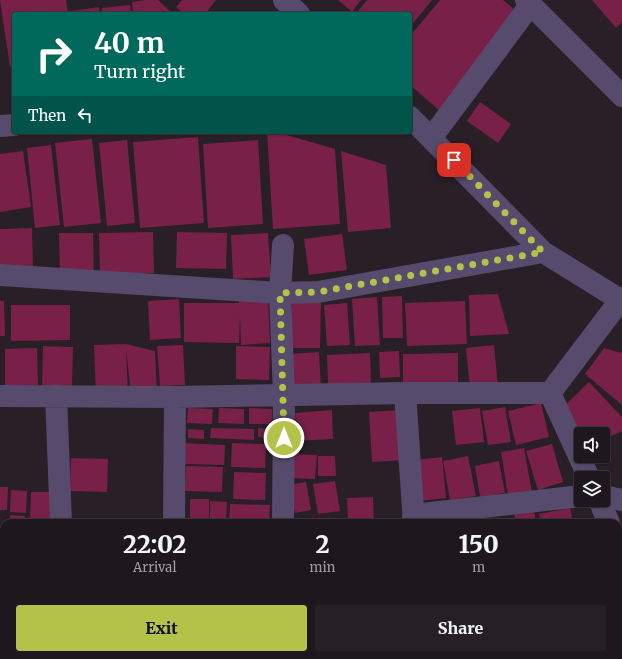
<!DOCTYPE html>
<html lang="en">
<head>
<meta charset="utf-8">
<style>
	body { margin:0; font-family:Merriweather,serif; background:#262026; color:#f1f3f6; height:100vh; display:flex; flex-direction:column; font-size:15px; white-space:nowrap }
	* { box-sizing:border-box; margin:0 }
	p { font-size:13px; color:#a19fa4 }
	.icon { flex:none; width:22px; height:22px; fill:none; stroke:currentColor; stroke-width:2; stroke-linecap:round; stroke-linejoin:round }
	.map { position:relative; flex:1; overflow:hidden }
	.panel { position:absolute; left:0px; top:519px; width:622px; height:140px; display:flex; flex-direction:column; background:#1e171d; border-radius:12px 12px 0 0; box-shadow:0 1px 3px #0004,0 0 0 1px #3c363b }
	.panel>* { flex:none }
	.hud { position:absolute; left:12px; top:12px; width:400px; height:122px; border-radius:4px; box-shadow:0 1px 3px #0004,0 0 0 1px #3c363b; background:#00695c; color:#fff; overflow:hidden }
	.buttons { position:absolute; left:574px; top:427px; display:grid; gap:8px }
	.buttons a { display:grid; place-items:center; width:36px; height:36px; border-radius:4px; background:#1e171d; box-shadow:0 1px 3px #0004,0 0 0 1px #3c363b; font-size:20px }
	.pin { position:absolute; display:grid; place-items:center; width:34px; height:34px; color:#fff; margin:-17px; border-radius:8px; box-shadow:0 2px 6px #0006 }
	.me { position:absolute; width:44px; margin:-22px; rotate:0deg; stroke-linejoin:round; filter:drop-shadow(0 0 3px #0008) }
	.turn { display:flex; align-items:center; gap:14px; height:84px; padding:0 16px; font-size:18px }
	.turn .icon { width:52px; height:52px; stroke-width:2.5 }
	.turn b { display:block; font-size:28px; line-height:34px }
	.then { display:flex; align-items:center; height:38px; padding:0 16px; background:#0003; gap:8px; font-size:15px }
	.eta { display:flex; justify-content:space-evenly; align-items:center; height:68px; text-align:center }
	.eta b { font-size:24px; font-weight:800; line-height:28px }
	.cta { display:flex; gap:8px; margin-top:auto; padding:8px 16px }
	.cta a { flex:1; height:46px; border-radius:4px; background:#b5c249; color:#111; font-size:16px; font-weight:800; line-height:46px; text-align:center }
	.cta a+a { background:#262026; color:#f1f3f6 }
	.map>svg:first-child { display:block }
	.building { fill:#782048 }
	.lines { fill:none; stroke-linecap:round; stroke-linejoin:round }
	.minor { stroke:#564b6d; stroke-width:22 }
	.route { stroke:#b5c249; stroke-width:7; stroke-dasharray:0 12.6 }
</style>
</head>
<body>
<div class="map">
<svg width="622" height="659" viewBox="0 0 622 659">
	<rect width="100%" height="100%" fill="#281f27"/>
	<!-- building -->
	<path class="building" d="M 0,0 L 66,0 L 68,14 L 14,14 L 14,66 L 10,67 Z
		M 145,0 L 158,0 L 173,14 L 133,14 L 132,2 Z
		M 182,0 L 216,0 L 205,14 L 185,14 L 176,7 Z
		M 338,0 L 361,0 L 352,12 Z
		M 367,0 L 432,0 L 410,27 L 410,14 L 356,14 Z
		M 440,0 L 503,0 L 520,14 L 440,111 L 410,85 L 410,36 Z
		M 592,0 L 622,0 L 622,22 L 616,28 Z
		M 130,5 L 131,14 L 102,14 L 102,8 Z
		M 99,7 L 100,14 L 72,14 L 72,11 Z
		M 480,102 L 511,124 L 498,143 L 467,121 Z
		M 267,132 L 276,132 L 335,149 L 340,224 L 273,229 Z
		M 198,137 L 204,223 L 140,228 L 133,142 Z
		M 92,139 L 101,223 L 64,227 L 55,143 Z
		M 127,140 L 135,223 L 107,226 L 99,143 Z
		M 258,140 L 263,224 L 208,228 L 203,144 Z
		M 51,145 L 60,225 L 35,228 L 27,148 Z
		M 23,151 L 31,207 L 0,212 L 0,154 Z
		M 341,151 L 386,165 L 391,228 L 348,232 Z
		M 32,228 L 33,270 L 0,271 L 0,229 Z
		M 153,232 L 154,273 L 100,275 L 99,233 Z
		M 177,232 L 227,233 L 226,269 L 176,268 Z
		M 59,233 L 93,233 L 94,278 L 60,278 Z
		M 268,233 L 271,277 L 233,279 L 231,235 Z
		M 342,234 L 347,270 L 309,275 L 304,239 Z
		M 498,294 L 509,334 L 470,336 L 469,295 Z
		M 402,296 L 403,338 L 383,338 L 382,297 Z
		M 268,297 L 270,343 L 241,345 L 240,316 L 239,343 L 184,342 L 184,303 L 239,303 L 239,299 Z
		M 377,297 L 380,345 L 355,346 L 352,299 Z
		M 179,299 L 181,338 L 150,340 L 148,301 Z
		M 292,300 L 321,300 L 320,348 L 291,348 Z
		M 0,301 L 4,301 L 5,336 L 0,336 Z
		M 465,301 L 467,344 L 407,346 L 405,303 Z
		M 347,303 L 350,345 L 327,346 L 324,305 Z
		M 11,305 L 70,305 L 70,340 L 11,341 Z
		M 126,344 L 155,351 L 157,391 L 131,392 L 126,349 L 128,394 L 96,395 L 94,345 Z
		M 183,345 L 185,385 L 160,386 L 157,346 Z
		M 494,345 L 498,387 L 470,389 L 466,348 Z
		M 43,346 L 73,347 L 72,387 L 42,386 Z
		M 236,346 L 270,347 L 269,380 L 236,379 Z
		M 37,348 L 38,385 L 5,386 L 5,349 Z
		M 604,348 L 622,353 L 622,405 L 585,374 Z
		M 399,351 L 400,377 L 380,378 L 379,352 Z
		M 319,352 L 321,389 L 292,391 L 290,354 Z
		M 370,353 L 371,383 L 328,385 L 327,355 Z
		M 458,353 L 458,384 L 403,384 L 403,354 Z
		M 589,382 L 622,417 L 622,431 L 603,440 L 603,434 L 581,434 L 581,450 L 561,409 Z
		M 541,403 L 549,437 L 516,445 L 508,411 Z
		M 505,407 L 511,442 L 488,445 L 482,411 Z
		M 188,408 L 213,409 L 212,424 L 187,423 Z
		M 219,408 L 244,409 L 244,424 L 218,423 Z
		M 249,408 L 272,409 L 272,424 L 249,424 Z
		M 480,408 L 484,442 L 456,445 L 452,411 Z
		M 332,410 L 333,439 L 296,441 L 295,413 Z
		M 400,410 L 403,460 L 372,462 L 369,412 Z
		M 211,428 L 254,429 L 254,440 L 210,438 Z
		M 258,428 L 273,429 L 273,438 L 258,437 Z
		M 188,429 L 204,430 L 204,439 L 188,438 Z
		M 183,443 L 225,445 L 224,465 L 183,464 Z
		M 232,443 L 266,444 L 265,468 L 231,467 Z
		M 552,444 L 563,482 L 538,490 L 526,451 Z
		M 524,448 L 533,498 L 509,502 L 501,452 Z
		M 291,454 L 317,455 L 315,479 L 289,478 Z
		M 318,456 L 335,456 L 336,476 L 318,476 Z
		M 468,456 L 476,496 L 450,500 L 443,461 Z
		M 442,457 L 446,498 L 419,501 L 415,460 Z
		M 71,458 L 108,459 L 107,492 L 70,491 Z
		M 499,461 L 505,493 L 480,497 L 475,466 Z
		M 186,466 L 223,467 L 222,492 L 185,491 Z
		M 234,472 L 266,473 L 265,500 L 233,499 Z
		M 335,481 L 340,511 L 318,514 L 313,484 Z
		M 306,482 L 311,510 L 295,513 L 289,485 Z
		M 0,487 L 8,487 L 7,510 L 0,510 Z
		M 11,490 L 27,491 L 26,513 L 10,512 Z
		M 31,492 L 54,492 L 53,523 L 30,523 Z
		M 373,497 L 374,523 L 348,523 L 347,498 Z
		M 190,499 L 209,499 L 209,523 L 190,523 Z
		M 210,501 L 227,502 L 226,523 L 210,523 Z
		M 230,504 L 270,505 L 269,523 L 229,523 Z
		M 570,508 L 573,523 L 541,523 L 539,514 Z
		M 534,509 L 536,523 L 516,523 L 514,513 Z
		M 10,515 L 25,516 L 25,523 L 10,523 Z
		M 97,518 L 115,518 L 115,523 L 96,523 Z
		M 313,518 L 341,519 L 341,523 L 313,523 Z
		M 512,518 L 512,523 L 488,523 L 488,522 Z
		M 0,534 L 4,534 L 4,558 L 0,558 Z
		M 0,581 L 4,581 L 4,610 L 0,610 Z
		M 0,617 L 3,617 L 2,636 L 0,636 Z
		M 0,639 L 4,639 L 4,659 L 0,659 Z
		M 12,655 L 37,655 L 37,659 L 12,659 Z
		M 79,655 L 115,655 L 115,659 L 79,659 Z
		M 124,655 L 162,655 L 161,659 L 124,659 Z
		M 181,655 L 227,655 L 227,659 L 181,659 Z
		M 237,655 L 278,656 L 278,659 L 237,659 Z
		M 365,655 L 391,655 L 392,659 L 365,659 Z
		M 395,655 L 419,655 L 420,658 L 396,659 Z
		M 442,655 L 468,655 L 469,659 L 443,659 Z
		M 473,655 L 531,655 L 531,659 L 474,659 Z"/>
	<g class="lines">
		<!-- minor -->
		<path class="minor" d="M 284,0 L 299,14
			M 526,0 L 622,96
			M 410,117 L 543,252 L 622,301
			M 0,126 L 14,125
			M 432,137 L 531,4
			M 283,245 L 280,293 L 284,395 L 283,523
			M 0,275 L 280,293 L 318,292 L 543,252
			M 405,393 L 550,393 L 622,298
			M 550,393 L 589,478
			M 0,396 L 175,397 L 405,393 L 414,523
			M 56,396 L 61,523
			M 603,496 L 622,500
			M 599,500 L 609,523
			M 413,515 L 581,496
			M 174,523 L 175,397
			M 618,541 L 622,549
			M 0,567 L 4,567
			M 618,599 L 622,599
			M 67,655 L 67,659
			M 434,655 L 434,659
			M 174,659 L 174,655
			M 283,659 L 283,655"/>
	</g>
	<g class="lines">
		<!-- route -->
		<path class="route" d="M 284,438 L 280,293 L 318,292 L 543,252 L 454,160"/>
	</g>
</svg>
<div class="buttons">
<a><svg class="icon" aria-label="sound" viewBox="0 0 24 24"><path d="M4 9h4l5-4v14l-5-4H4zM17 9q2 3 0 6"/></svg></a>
<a><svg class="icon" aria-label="layers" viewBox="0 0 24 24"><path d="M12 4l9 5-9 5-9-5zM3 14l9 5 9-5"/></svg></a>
</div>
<div class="pin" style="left:454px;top:160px;background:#d93025"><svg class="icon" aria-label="arrive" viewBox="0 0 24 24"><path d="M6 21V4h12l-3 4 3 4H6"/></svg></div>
<svg class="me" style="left:284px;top:438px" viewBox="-20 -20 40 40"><circle r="17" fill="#b5c249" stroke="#fff" stroke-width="3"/><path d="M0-11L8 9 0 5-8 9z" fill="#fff"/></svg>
<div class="hud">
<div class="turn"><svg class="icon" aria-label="right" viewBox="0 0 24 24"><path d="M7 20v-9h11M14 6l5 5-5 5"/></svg><div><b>40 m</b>Turn right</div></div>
<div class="then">Then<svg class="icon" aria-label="left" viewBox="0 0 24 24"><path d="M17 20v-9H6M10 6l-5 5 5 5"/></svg></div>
</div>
<section class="panel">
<div class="eta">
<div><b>22:02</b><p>Arrival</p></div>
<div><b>2</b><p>min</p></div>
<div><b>150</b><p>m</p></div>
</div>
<div class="cta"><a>Exit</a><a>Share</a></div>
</section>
</div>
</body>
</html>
